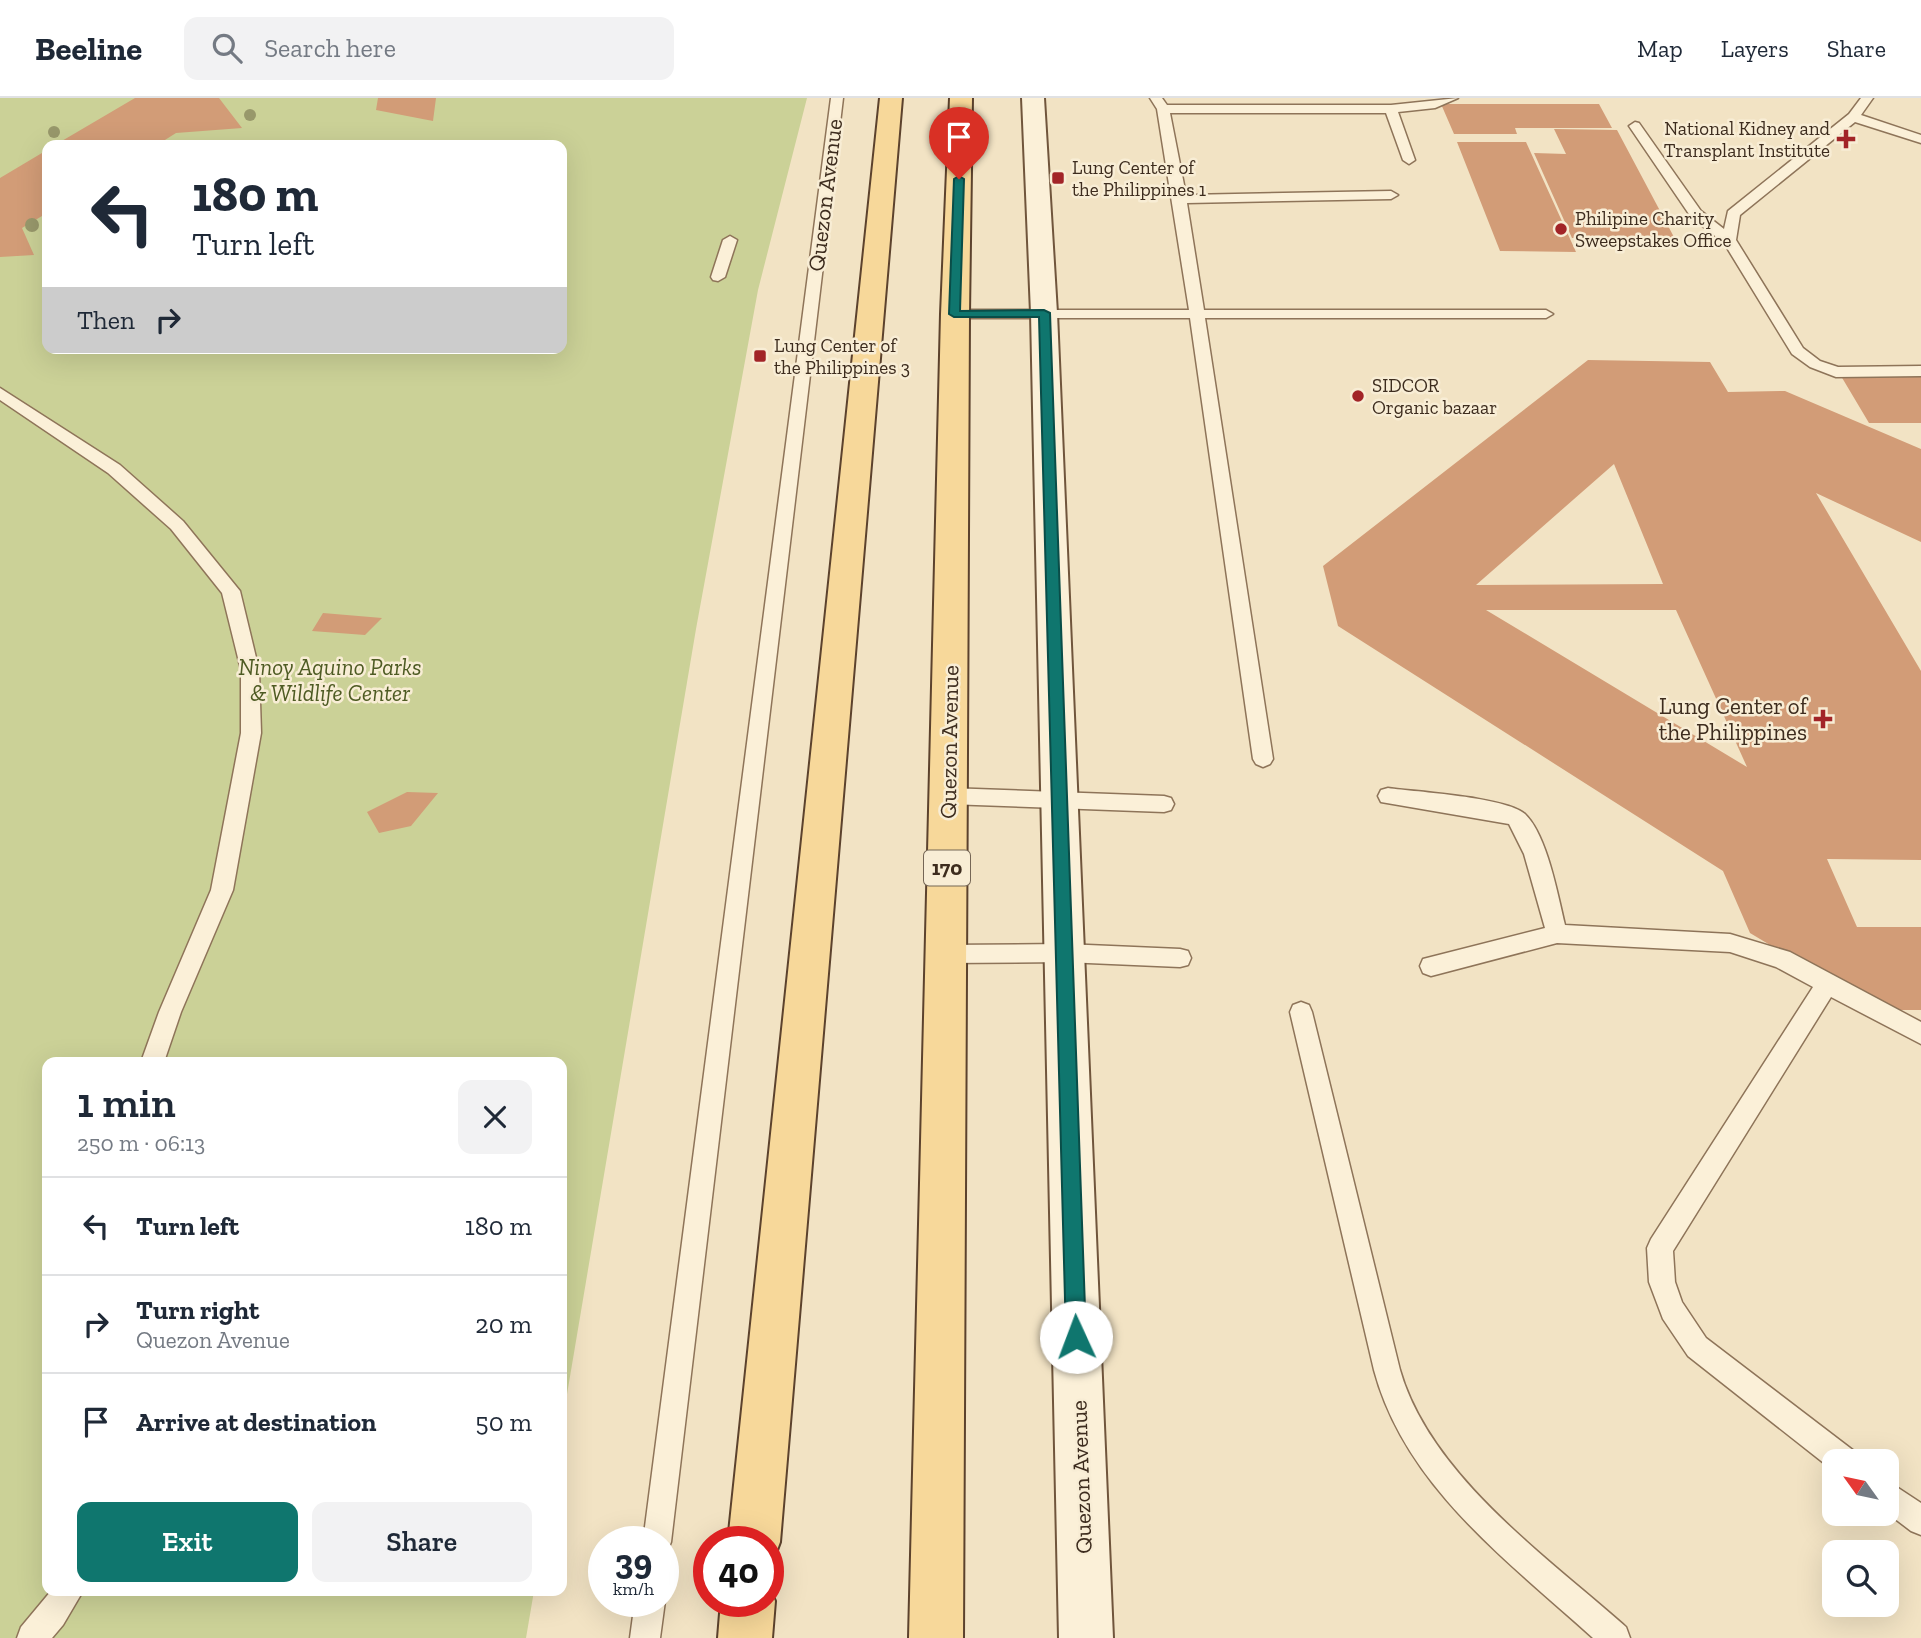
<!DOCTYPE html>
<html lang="en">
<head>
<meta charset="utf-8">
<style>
	body { margin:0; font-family:"Zilla Slab",serif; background:#f2f2f3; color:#1f2937; height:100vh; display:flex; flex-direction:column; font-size:26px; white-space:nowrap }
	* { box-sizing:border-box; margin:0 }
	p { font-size:23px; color:#747a83 }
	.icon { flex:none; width:38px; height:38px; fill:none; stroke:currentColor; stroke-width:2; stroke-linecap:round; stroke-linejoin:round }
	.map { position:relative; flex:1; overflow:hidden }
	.sheet { position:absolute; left:42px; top:959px; width:525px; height:539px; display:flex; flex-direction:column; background:#fff; border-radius:14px; box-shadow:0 7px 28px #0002 }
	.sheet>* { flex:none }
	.banner { position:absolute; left:42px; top:42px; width:525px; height:214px; border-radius:14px; box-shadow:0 7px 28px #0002; background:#fff; color:#1f2937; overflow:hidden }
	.needle { width:46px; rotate:303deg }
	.tools { position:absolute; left:1822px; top:1351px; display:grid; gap:14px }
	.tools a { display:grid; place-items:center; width:77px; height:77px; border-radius:14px; background:#fff; box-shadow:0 7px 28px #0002; font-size:35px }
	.speed { position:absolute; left:588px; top:1428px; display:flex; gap:14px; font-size:35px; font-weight:700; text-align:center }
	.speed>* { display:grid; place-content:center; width:91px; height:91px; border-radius:50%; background:#fff; box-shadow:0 7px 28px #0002; line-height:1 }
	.speed small { font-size:18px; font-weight:400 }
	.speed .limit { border:10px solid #d22; background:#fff; color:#111 }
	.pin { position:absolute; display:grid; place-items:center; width:60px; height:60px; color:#fff; margin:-72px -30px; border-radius:50% 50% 50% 0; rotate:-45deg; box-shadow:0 0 7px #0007 }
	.pin .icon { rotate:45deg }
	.me { position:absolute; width:77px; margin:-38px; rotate:358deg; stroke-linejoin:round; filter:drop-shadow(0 0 5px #0008) }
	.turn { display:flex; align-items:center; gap:24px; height:147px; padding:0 35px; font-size:32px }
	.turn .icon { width:91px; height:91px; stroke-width:2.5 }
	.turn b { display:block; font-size:49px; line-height:60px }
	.then { display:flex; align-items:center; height:66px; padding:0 35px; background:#0003; gap:14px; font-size:26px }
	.round { display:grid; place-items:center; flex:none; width:74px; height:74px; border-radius:14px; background:#f2f2f3 }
	.overview { display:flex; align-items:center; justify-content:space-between; height:119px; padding:0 35px }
	h1 { font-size:42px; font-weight:600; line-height:52px }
	.primary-button { display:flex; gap:14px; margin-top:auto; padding:14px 35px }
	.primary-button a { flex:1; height:80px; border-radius:14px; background:#0f766e; color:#fff; font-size:28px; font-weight:600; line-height:80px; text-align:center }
	.primary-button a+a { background:#f2f2f3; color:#1f2937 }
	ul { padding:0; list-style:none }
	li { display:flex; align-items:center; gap:21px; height:98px; padding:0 35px; border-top:2px solid #e0e1e3 }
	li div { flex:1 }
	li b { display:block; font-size:26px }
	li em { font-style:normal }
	header { display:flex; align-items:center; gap:42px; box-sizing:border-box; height:98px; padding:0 35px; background:#fff; border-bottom:2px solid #e0e1e3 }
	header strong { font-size:33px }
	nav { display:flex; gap:38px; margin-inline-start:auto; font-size:24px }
	.search { width:490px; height:63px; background:#f2f2f3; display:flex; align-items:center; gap:18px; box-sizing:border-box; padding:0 24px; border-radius:14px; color:#747a83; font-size:26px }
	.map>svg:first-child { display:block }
	.green { fill:#cbd197; fill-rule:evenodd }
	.building { fill:#d29c77; fill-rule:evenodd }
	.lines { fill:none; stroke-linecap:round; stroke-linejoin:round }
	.lane-casing { stroke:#8e7459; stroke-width:3 }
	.secondary-casing { stroke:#70553c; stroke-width:4 }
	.primary-casing { stroke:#5c422d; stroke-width:4 }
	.lane { fill:#fbf0d8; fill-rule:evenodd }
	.secondary { fill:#fbf0d8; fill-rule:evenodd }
	.primary { fill:#f7d89a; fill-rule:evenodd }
	.tree { fill:#98986b }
	.route { fill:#0f766e; stroke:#0a4d48; stroke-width:2 }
	.poi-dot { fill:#a22427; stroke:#f8edd5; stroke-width:2.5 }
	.labels { text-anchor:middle; stroke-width:5; stroke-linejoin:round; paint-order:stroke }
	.far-poi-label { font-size:19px; fill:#3d2c1e; stroke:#f8edd5; text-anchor:start }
	.shield { fill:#f8edd5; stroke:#756655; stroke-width:2 }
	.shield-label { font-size:21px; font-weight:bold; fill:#3d2c1e }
	.street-label { font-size:23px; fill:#3d2c1e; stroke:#f8edd5 }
	.park-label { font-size:23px; font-style:italic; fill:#4e5b23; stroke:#f8edd5 }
	.poi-label { font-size:23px; fill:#3d2c1e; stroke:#f8edd5; text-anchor:end }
</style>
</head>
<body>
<header>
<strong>Beeline</strong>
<div class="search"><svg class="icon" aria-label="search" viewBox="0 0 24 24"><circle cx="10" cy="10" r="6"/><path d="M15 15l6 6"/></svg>Search here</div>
<nav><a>Map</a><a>Layers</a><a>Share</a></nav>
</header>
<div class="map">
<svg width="1921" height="1540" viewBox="0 0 1921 1540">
	<rect width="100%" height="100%" fill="#f2e3c4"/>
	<!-- green -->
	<path class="green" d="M 0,0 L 807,0 L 758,192 L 696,531 L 562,1326 L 562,964 L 47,964 L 47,1493 L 534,1493 L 526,1540 L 0,1540 ZM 47,47 L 562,47 L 562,250 L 47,250 Z"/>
	<!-- building -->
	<path class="building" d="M 135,0 L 219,0 L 242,30 L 176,35 L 157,47 L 55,47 Z
		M 378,0 L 436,0 L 433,23 L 376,12 Z
		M 1441,6 L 1599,6 L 1612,30 L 1515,30 L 1517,36 L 1454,36 Z
		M 1554,31 L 1617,32 L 1675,141 L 1572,140 L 1534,55 L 1566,56 Z
		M 1457,44 L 1526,44 L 1576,154 L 1500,153 Z
		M 47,52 L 47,115 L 22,130 L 34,157 L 0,159 L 0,80 Z
		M 1588,262 L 1710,264 L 1728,294 L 1785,293 L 1921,351 L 1921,444 L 1816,395 L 1921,573 L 1921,762 L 1827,761 L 1857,829 L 1921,829 L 1921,912 L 1878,912 L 1750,835 L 1723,773 L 1338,528 L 1323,468 ZM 1614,366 L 1663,486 L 1476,487 ZM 1486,512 L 1676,512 L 1747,669 Z
		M 1841,278 L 1921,279 L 1921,325 L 1869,325 Z
		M 323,515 L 382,520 L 365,537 L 312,533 Z
		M 407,694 L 438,695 L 411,728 L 379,735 L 367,714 Z"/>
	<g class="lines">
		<defs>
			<path id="lane" d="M 831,0 L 843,0 L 671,1444 L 667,1454 L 663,1456 L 663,1444 L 643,1444 Z
				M 1150,0 L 1162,0 L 1167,7 L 1391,7 L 1458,0 L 1435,10 L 1398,14 L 1415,62 L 1409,66 L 1403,62 L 1386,15 L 1170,15 L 1186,97 L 1391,93 L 1398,97 L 1391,101 L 1187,105 L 1204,212 L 1546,212 L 1553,216 L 1546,220 L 1205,220 L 1273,661 L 1270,666 L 1263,669 L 1256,666 L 1253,661 L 1190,220 L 955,220 L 948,216 L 955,212 L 1189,212 L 1157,11 Z
				M 1861,0 L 1873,0 L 1861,17 L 1921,37 L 1921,45 L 1855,24 L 1740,117 L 1736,142 L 1803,250 L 1820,263 L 1838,269 L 1921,268 L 1921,278 L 1836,279 L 1810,269 L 1792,256 L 1724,145 L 1691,119 L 1629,28 L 1635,24 L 1639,25 L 1701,113 L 1724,131 L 1728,113 L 1849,16 Z
				M 730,138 L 737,142 L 725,179 L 718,183 L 713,182 L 711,179 L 723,142 Z
				M 0,290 L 120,367 L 183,423 L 240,493 L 259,572 L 261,635 L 233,792 L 181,914 L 164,964 L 141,964 L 159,914 L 211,792 L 241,635 L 241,572 L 222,495 L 171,431 L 108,375 L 0,302 Z
				M 948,690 L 1164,698 L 1171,700 L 1174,706 L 1171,712 L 1164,714 L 948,706 L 941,704 L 938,698 L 941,692 Z
				M 1388,690 C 1416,694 1506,699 1525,716 C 1547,737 1558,798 1565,827 L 1730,836 L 1790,854 L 1921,924 L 1921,946 L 1831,899 L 1673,1153 L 1675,1184 L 1682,1204 L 1706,1240 L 1854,1353 L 1858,1363 L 1834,1363 L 1834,1373 L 1688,1258 L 1663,1221 L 1649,1184 L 1647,1150 L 1651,1141 L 1813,889 L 1776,869 L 1730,854 L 1557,845 L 1431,878 L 1423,875 L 1420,868 L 1423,861 L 1545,830 L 1524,756 L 1509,726 L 1381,704 L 1378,698 L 1381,692 Z
				M 1065,846 L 1180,851 L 1188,853 L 1191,860 L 1188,867 L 1180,869 L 1065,864 L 945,865 L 937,863 L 934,856 L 937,849 L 945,847 Z
				M 1301,904 L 1309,907 L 1312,914 L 1400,1272 C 1430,1377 1547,1459 1626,1529 L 1630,1540 L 1593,1540 C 1508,1463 1405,1388 1374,1272 L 1290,914 L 1293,907 Z
				M 1886,1382 L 1921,1405 L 1921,1437 L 1911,1433 L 1886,1414 Z
				M 51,1493 L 83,1493 L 63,1527 L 52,1540 L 17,1540 L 21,1529 Z
				M 663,1500 L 665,1503 L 660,1540 L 630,1540 L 635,1503 L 663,1503 Z"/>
			<path id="secondary" d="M 1022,0 L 1044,0 L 1057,215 L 1113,1540 L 1059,1540 L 1031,215 Z"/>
			<path id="primary" d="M 880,0 L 902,0 L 780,1444 L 773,1463 L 768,1464 L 768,1444 L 728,1444 Z
				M 950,0 L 972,0 L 969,216 L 963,1540 L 909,1540 L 941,216 Z
				M 768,1487 L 775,1503 L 772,1540 L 718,1540 L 721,1503 L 768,1503 Z"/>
		</defs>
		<!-- lane casing -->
		<use href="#lane" class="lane-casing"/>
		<!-- secondary casing -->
		<use href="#secondary" class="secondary-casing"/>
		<!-- primary casing -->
		<use href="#primary" class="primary-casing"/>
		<!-- lane -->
		<use href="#lane" class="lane"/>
		<!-- secondary -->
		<use href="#secondary" class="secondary"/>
		<!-- primary -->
		<use href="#primary" class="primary"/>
	</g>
	<!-- trees -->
	<g class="tree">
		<circle cx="250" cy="17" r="6"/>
		<circle cx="54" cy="34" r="6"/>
		<circle cx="32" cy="127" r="7"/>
	</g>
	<!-- route -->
	<path class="route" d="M 959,78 L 964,81 L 960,213 L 1044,212 L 1050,215 L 1086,1239 L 1083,1246 L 1076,1249 L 1069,1246 L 1066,1239 L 1039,219 L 954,219 L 949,216 L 954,81 Z"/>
	<!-- markers -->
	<g class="poi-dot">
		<path d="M1842.5 30.5h7v7h7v7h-7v7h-7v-7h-7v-7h7z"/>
		<rect x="1051" y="73" width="14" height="14" rx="3.5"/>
		<circle cx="1561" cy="131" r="7"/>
		<rect x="753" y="251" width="14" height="14" rx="3.5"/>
		<circle cx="1358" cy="298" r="7"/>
		<path d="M1819.5 610.5h7v7h7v7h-7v7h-7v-7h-7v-7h7z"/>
	</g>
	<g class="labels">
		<!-- far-poi labels -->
		<g class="far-poi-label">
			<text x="1830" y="37" text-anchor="end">National Kidney and<tspan x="1830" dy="22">Transplant Institute</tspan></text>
			<text x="1072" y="76">Lung Center of<tspan x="1072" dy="22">the Philippines 1</tspan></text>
			<text x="1575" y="127">Philipine Charity<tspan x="1575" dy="22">Sweepstakes Office</tspan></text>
			<text x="774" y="254">Lung Center of<tspan x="774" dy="22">the Philippines 3</tspan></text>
			<text x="1372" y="294">SIDCOR<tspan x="1372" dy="22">Organic bazaar</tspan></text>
		</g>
		<!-- shield labels -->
		<rect class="shield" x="924" y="752.5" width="46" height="35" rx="5"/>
		<g class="shield-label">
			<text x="947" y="777">170</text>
		</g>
		<!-- street labels -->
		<g class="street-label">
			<text transform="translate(825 97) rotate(-83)" y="8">Quezon Avenue</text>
			<text transform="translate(949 644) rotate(-89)" y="8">Quezon Avenue</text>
			<text transform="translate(1081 1379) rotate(-92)" y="8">Quezon Avenue</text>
		</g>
		<!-- park labels -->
		<g class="park-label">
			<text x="330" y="577">Ninoy Aquino Parks<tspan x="330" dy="26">&amp; Wildlife Center</tspan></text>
		</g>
		<!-- poi labels -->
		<g class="poi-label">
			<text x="1807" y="616">Lung Center of<tspan x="1807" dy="26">the Philippines</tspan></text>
		</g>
	</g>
</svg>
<div class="tools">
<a><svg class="needle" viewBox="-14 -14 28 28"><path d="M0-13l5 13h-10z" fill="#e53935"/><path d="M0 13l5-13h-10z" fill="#747a83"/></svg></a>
<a><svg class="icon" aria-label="search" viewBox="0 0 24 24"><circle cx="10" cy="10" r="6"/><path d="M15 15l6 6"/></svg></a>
</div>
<div class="speed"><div>39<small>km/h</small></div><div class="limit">40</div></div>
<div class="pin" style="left:959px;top:81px;background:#d93025"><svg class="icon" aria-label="arrive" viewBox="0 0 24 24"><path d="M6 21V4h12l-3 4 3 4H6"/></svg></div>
<svg class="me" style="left:1076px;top:1239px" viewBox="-20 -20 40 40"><circle r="19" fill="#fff"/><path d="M0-13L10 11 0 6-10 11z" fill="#0f766e"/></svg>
<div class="banner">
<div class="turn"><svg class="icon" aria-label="left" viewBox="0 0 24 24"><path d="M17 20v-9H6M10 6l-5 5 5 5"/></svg><div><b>180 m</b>Turn left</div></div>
<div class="then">Then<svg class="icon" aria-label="right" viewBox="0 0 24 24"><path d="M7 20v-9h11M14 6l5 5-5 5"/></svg></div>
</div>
<section class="sheet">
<div class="overview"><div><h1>1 min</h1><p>250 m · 06:13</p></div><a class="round"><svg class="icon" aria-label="close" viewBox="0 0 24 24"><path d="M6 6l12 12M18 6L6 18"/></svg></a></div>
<ul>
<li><svg class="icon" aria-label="left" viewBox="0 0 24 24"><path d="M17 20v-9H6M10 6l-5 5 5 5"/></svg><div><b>Turn left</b></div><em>180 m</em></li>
<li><svg class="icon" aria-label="right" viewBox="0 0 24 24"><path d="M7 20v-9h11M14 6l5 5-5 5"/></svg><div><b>Turn right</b><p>Quezon Avenue</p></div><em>20 m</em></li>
<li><svg class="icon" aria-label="arrive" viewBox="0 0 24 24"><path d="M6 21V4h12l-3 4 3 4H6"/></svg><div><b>Arrive at destination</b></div><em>50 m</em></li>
</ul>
<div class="primary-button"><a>Exit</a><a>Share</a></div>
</section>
</div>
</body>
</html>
